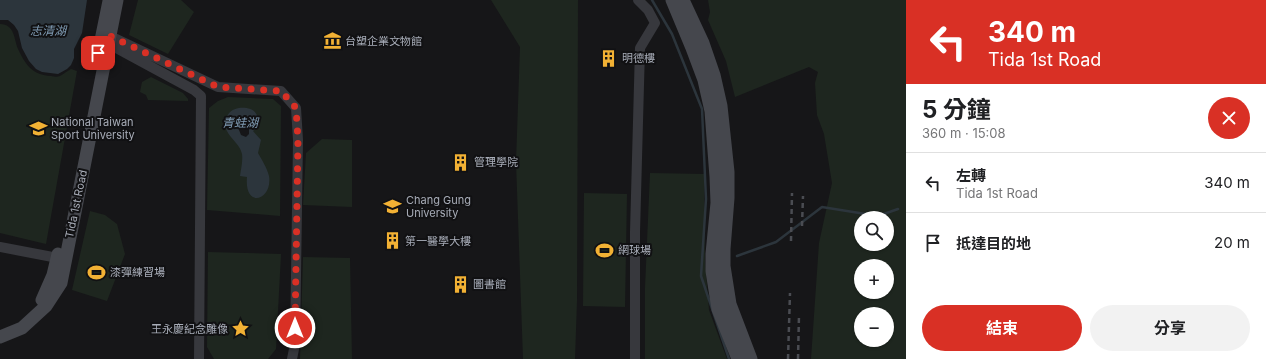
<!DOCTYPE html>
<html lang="zh-TW">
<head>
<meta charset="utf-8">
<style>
	body { margin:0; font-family:Inter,"Noto Sans TC",sans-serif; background:#f2f2f2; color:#202124; height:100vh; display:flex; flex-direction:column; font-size:15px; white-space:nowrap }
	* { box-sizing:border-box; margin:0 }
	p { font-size:13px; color:#757577 }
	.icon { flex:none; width:22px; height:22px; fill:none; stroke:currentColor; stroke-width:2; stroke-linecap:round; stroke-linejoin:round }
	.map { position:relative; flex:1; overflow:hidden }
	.panel { display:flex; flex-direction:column; background:#fff; width:360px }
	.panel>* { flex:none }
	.guide { background:#d93025; color:#fff; overflow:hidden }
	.controls { position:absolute; left:854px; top:211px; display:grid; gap:8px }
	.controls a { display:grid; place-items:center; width:40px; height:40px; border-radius:50%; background:#fff; box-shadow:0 1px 3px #0004; font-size:20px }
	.pin { position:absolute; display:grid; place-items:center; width:34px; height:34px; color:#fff; margin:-17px; border-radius:8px; box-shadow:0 2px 6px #0006 }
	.me { position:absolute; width:44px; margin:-22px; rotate:0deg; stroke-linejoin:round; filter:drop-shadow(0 0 3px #0008) }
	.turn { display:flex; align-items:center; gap:14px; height:84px; padding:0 16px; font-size:18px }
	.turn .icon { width:52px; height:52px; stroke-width:2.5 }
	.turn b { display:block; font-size:28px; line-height:34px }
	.round { display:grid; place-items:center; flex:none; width:42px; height:42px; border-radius:21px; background:#f2f2f2 }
	.overview { display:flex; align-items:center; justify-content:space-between; height:68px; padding:0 16px }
	h1 { font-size:24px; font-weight:700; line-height:30px }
	.cta { display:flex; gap:8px; margin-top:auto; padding:8px 16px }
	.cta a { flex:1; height:46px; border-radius:24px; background:#d93025; color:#fff; font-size:16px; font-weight:700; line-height:46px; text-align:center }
	.cta a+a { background:#f2f2f2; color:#202124 }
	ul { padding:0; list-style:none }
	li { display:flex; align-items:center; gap:12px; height:60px; padding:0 16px; border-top:1px solid #e0e0e0 }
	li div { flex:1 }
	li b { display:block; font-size:15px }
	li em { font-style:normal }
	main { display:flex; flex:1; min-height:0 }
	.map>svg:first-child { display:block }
	.green { fill:#1e261f; fill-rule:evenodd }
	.water { fill:#2c353c }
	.pier { fill:#161618 }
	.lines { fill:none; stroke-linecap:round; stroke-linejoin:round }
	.stream { stroke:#2c353c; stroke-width:2.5 }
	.street { stroke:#37383d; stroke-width:10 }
	.secondary { stroke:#45474d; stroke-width:13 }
	.rail { stroke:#4a4c52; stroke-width:2.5; stroke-dasharray:5 4; stroke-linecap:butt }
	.route { stroke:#d93025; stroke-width:7; stroke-dasharray:0 12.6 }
	.labels { text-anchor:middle; stroke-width:4; stroke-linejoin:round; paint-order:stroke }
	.poi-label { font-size:11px; fill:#a8adb8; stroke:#111113; text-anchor:start }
	.street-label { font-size:11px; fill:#a8adb8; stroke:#111113 }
	.water-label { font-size:12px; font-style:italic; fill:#7f9bb3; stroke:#111113 }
</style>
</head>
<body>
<main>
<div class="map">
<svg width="906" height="359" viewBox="0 0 906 359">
	<rect width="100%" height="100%" fill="#161618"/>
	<!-- green -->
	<path class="green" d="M 138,0 L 181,0 L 194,12 L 168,54 L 129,35 Z
		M 491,0 L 578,0 L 577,301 L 575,359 L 523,359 L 516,162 L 520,47 Z
		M 708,0 L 906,0 L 906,359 L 811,359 L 819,243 L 832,183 L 824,134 L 817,115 L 815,83 L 818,72 L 809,67 L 735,97 L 726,61 L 708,20 L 710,12 ZM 861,218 L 887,218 L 887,244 L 861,244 ZM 861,266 L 887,266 L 887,292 L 861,292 ZM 861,314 L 887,314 L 887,340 L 861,340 Z
		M 0,24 C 15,24 14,40 18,49 C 26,66 33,75 51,76 C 54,77 58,77 60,76 C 64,74 67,71 71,69 L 77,71 L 46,244 L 0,233 Z
		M 151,77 L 183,93 L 188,99 L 188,101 L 148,100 L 146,95 L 140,92 L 142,82 Z
		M 228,97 L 273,99 L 281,106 L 280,216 L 207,210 L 209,108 L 218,101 Z
		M 322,139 L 352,140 L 352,207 L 303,205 L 306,153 Z
		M 650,173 L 704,174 L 705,260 L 709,310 L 727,359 L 645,359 L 645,288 Z
		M 584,193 L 627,194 L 625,307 L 583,306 Z
		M 90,211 L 105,215 L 117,224 L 125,254 L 107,301 L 72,290 Z
		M 208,252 L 281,254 L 276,349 L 268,359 L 214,359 L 207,347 Z
		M 303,257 L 350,258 L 352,359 L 300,359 Z"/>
	<!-- water -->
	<path class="water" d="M 0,0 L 87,0 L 82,33 L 74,49 L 74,58 L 71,65 L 67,69 L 58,74 L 42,72 L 36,69 L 29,61 L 22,48 L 18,31 L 14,25 L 8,20 L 0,20 Z
		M 239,108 C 250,107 260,111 257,123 L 259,126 L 253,131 L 261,140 L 258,153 C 262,160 267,168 269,176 C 273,200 244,210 247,177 L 240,176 C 241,169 243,161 242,154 C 240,141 221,134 226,119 C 228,112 233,109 239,108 Z"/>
	<!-- pier -->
	<path class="pier" d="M 241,122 L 245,124 L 249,129 L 249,134 L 246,137 L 241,135 L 239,130 L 238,124 Z"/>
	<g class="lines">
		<!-- stream -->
		<path class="stream" d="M 652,0 L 672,34 L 702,109 L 706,199 L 701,276 L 729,359
			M 737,256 L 776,242 L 822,207 L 878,216 L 898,209"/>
		<!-- street -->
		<path class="street" d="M 103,38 L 110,36 L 218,87 L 281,91 L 296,108 L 298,140 L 295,344 L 292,359
			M 103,40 L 109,44 L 194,90 L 201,96 L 199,359
			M 0,247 L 63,259
			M 635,359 L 635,232 L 640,48 L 655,23 L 648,10 L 638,0"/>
		<!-- secondary -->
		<path class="secondary" d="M 672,0 L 692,48 L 704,80 L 711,111 L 716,177 L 717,203 L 712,254 L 712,271 L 718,309 L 738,359
			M 683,0 L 703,43 L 714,75 L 721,106 L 728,172 L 728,198 L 724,249 L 724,266 L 730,304 L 751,359
			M 100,45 L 109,1
			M 42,300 L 53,275 L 58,254
			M 0,337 L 22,328 L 46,306 L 61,283 L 117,0"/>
		<!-- rail -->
		<path class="rail" d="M 802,226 L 803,196
			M 791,241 L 792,193
			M 788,359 L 790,293
			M 798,359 L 799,315"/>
	</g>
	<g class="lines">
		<!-- route -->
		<path class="route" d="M 98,53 L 101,39 L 110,36 L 218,87 L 281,91 L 296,108 L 298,140 L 295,328"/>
	</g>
	<!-- icons -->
	<defs>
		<symbol id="museum-bare" viewBox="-9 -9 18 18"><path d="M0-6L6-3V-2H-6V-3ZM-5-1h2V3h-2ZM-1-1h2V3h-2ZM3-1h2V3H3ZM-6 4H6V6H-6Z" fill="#f2b134" stroke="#111113" stroke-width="2.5" paint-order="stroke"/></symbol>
		<symbol id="building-bare" viewBox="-9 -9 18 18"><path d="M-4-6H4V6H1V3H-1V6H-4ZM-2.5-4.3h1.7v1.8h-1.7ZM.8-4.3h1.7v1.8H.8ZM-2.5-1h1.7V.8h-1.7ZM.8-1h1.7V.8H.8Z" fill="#f2b134" stroke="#111113" stroke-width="2.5" paint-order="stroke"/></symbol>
		<symbol id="school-bare" viewBox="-9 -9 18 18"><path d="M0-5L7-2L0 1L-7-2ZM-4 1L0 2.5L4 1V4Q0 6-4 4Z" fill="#f2b134" stroke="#111113" stroke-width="2.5" paint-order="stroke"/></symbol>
		<symbol id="university-bare" viewBox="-9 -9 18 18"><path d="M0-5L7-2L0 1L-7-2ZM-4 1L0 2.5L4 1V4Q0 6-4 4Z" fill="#f2b134" stroke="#111113" stroke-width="2.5" paint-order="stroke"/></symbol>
		<symbol id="stadium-bare" viewBox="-9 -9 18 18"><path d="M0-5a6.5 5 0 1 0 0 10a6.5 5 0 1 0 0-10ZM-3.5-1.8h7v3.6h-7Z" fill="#f2b134" stroke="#111113" stroke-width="2.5" paint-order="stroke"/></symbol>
		<symbol id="sight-bare" viewBox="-9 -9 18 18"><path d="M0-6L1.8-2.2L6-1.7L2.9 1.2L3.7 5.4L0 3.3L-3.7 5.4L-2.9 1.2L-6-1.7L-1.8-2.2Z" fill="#f2b134" stroke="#111113" stroke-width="2.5" paint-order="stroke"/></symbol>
	</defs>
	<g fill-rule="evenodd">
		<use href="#museum-bare" x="320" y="28" width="25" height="25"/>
		<use href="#building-bare" x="596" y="46" width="25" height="25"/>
		<use href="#school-bare" x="26" y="116" width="25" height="25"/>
		<use href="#building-bare" x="448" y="150" width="25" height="25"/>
		<use href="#university-bare" x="380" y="194" width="25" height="25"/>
		<use href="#building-bare" x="380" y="228" width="25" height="25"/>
		<use href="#stadium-bare" x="592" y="238" width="25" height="25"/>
		<use href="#stadium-bare" x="84" y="260" width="25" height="25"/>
		<use href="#building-bare" x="448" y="272" width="25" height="25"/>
		<use href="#sight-bare" x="228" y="316" width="25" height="25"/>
	</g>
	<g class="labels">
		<!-- poi labels -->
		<g class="poi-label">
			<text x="345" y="45">台塑企業文物館</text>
			<text x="622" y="62">明德樓</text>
			<text x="51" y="126">National Taiwan<tspan x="51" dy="13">Sport University</tspan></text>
			<text x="474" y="166">管理學院</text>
			<text x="406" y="204">Chang Gung<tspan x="406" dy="13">University</tspan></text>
			<text x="405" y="245">第一醫學大樓</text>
			<text x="618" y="254">網球場</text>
			<text x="110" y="276">漆彈練習場</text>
			<text x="473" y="288">圖書館</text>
			<text x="228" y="333" text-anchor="end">王永慶紀念雕像</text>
		</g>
		<!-- street labels -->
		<g class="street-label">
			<text transform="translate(76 204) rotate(-78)" y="4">Tida 1st Road</text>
		</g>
		<!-- water labels -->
		<g class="water-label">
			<text x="48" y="35">志清湖</text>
			<text x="240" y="127">青蛙湖</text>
		</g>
	</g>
</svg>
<div class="controls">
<a><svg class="icon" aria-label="search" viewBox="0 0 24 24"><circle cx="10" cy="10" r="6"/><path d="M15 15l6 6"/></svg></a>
<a>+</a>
<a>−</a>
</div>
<div class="pin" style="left:98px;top:53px;background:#d93025"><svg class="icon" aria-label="arrive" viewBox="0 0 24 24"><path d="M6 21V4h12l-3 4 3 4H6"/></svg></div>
<svg class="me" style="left:295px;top:328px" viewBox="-20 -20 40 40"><circle r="17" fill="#d93025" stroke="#fff" stroke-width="3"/><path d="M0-11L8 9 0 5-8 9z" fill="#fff"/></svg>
</div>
<section class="panel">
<div class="guide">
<div class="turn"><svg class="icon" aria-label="left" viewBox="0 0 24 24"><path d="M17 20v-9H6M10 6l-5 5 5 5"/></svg><div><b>340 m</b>Tida 1st Road</div></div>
</div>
<div class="overview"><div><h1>5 分鐘</h1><p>360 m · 15:08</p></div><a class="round" style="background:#d93025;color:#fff"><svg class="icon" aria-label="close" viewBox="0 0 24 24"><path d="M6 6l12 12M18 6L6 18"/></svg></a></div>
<ul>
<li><svg class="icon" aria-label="left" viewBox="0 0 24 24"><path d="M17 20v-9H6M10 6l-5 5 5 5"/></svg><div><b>左轉</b><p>Tida 1st Road</p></div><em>340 m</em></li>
<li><svg class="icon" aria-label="arrive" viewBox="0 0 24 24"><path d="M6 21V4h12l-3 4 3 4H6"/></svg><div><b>抵達目的地</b></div><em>20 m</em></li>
</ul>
<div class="cta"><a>結束</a><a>分享</a></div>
</section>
</main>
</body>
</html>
